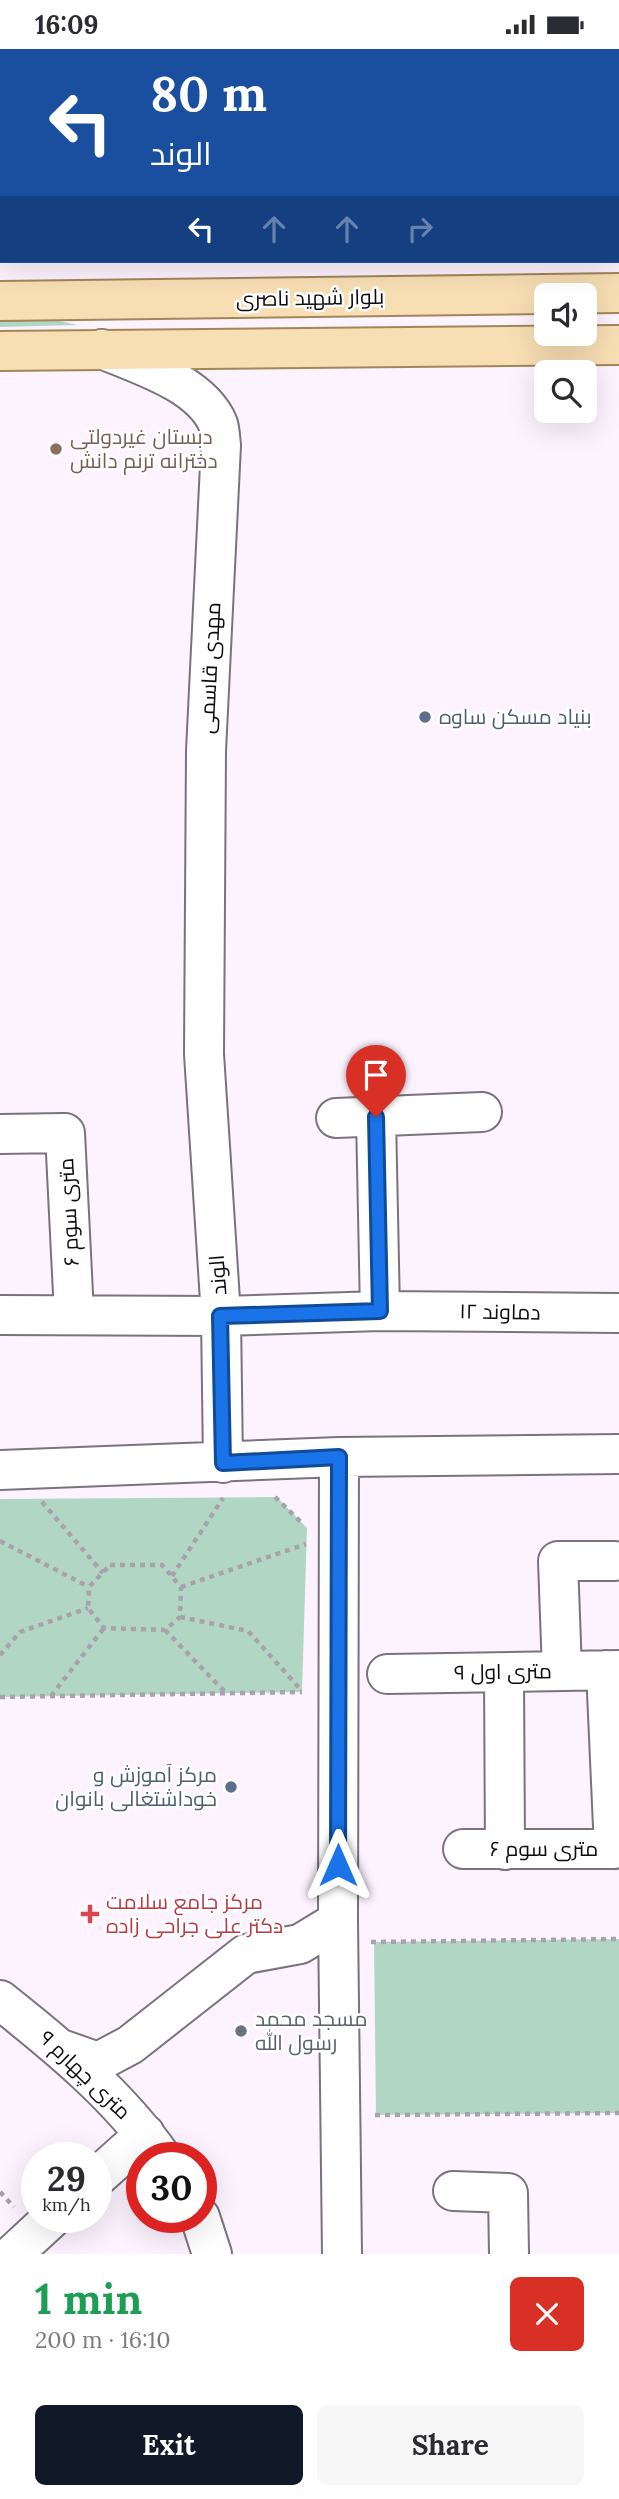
<!DOCTYPE html>
<html lang="en">
<head>
<meta charset="utf-8">
<style>
	body { margin:0; font-family:Lora,Cairo,serif; background:#f7f7f7; color:#2b2b33; height:100vh; display:flex; flex-direction:column; font-size:26px; white-space:nowrap }
	* { box-sizing:border-box; margin:0 }
	p { font-size:23px; color:#7c7c81 }
	.icon { flex:none; width:38px; height:38px; fill:none; stroke:currentColor; stroke-width:2; stroke-linecap:round; stroke-linejoin:round }
	.map { position:relative; height:2205px; overflow:hidden }
	.drawer { display:flex; flex-direction:column; background:#fff; flex:1 }
	.drawer>* { flex:none }
	.guide { position:absolute; left:0px; top:0px; width:620px; height:214px; box-shadow:0 7px 28px #0002; background:#1a4fa0; color:#fff; overflow:hidden }
	.fabs { position:absolute; left:534px; top:234px; display:grid; gap:14px }
	.fabs a { display:grid; place-items:center; width:63px; height:63px; border-radius:10px; background:#fff; box-shadow:0 7px 28px #0002; font-size:35px }
	.speed { position:absolute; left:21px; top:2093px; display:flex; gap:14px; font-size:35px; font-weight:700; text-align:center }
	.speed>* { display:grid; place-content:center; width:91px; height:91px; border-radius:50%; background:#fff; box-shadow:0 7px 28px #0002; line-height:1 }
	.speed small { font-size:18px; font-weight:400 }
	.speed .limit { border:10px solid #d22; background:#fff; color:#111 }
	.pin { position:absolute; display:grid; place-items:center; width:60px; height:60px; color:#fff; margin:-72px -30px; border-radius:50% 50% 50% 0; rotate:-45deg; box-shadow:0 0 7px #0007 }
	.pin .icon { rotate:45deg }
	.me { position:absolute; width:77px; margin:-38px; rotate:0deg; stroke-linejoin:round; filter:drop-shadow(0 0 5px #0008) }
	.turn { display:flex; align-items:center; gap:24px; height:147px; padding:0 35px; font-size:32px }
	.turn .icon { width:91px; height:91px; stroke-width:2.5 }
	.turn b { display:block; font-size:49px; line-height:60px }
	.lanes { display:flex; align-items:center; height:66px; padding:0 35px; background:#0003; justify-content:center; gap:35px; direction:ltr }
	.lanes .off { opacity:.35 }
	.round { display:grid; place-items:center; flex:none; width:74px; height:74px; border-radius:10px; background:#f7f7f7 }
	.head { display:flex; align-items:center; justify-content:space-between; height:119px; padding:0 35px }
	h1 { font-size:42px; font-weight:700; line-height:52px; color:#1e9e55 }
	.cta { display:flex; gap:14px; margin-top:auto; padding:14px 35px }
	.cta a { flex:1; height:80px; border-radius:10px; background:#111827; color:#fff; font-size:28px; font-weight:700; line-height:80px; text-align:center }
	.cta a+a { background:#f7f7f7; color:#2b2b33 }
	.status { display:flex; justify-content:space-between; align-items:center; height:49px; padding:0 35px; background:#fff; direction:ltr }
	.status svg { height:19px; fill:currentColor }
	.map>svg:first-child { display:block }
	.green { fill:#b1d7c4 }
	.lines { fill:none; stroke-linecap:round; stroke-linejoin:round }
	.minor-casing { stroke:#7a727d; stroke-width:42 }
	.major-casing { stroke:#a28659; stroke-width:42 }
	.path { stroke:#a9a2ac; stroke-width:4.5; stroke-dasharray:5 5; stroke-linecap:butt }
	.minor { stroke:#fff; stroke-width:38 }
	.major { stroke:#f7deb3; stroke-width:38 }
	.route-casing { stroke:#114b97; stroke-width:18 }
	.route { stroke:#1a73e8; stroke-width:12 }
	.education-dot { fill:#8d6e63; stroke:#fff; stroke-width:2.5 }
	.service-dot { fill:#5c6f8a; stroke:#fff; stroke-width:2.5 }
	.health-dot { fill:#e0444e; stroke:#fff; stroke-width:2.5 }
	.worship-dot { fill:#6b7280; stroke:#fff; stroke-width:2.5 }
	.labels { text-anchor:middle; stroke-width:5; stroke-linejoin:round; paint-order:stroke }
	.street-label { font-size:21px; fill:#0e0b0f; stroke:#fff }
	.education-label { font-size:21px; fill:#785e54; stroke:#fff; text-anchor:start }
	.service-label { font-size:21px; fill:#4e5e75; stroke:#fff; text-anchor:start }
	.health-label { font-size:21px; fill:#be3a42; stroke:#fff; text-anchor:start }
	.worship-label { font-size:21px; fill:#5b616d; stroke:#fff; text-anchor:start }
</style>
</head>
<body>
<div class="status"><b>16:09</b><svg viewBox="0 0 49 12"><path d="M0 12V9h3v3zM5 12V6h3v6zM10 12V3h3v9zM15 12V0h3v12zM26 1h20v11H26zM47 4h2v5h-2z"/></svg></div>
<div class="map">
<svg width="619" height="2205" viewBox="0 0 619 2205">
	<rect width="100%" height="100%" fill="#fcf3ff"/>
	<!-- green -->
	<path class="green" d="M 159,0 L 619,0 L 619,115 L 618,117 L 618,2 L 157,2 Z
		M 0,263 L 17,263 L 78,276 L 0,278 Z
		M 277,1448 L 307,1479 L 302,1643 L 0,1648 L 0,1450 Z
		M 619,1890 L 619,2064 L 376,2066 L 374,1893 Z"/>
	<g class="lines">
		<defs>
			<path id="minor" d="M 618,175 L 619,174
				M 0,188 L 2,188
				M 102,300 C 139,316 201,334 218,375 C 220,381 220,389 221,396 L 206,702 L 204,1005 L 221,1267 L 223,1414
				M 376,1068 L 380,1262
				M 336,1069 L 482,1063
				M 0,1085 L 65,1084 L 74,1265
				M 0,1266 L 221,1267 L 380,1262 L 619,1264
				M 339,1408 L 338,1872 L 342,2205
				M 0,1421 L 339,1408 L 619,1405
				M 562,1622 L 558,1512 L 615,1512
				M 504,1624 L 505,1801
				M 387,1625 L 619,1621
				M 463,1800 L 614,1800 L 606,1621
				M 0,1951 C 58,1997 119,2047 162,2109
				M 61,2000 L 98,2013 L 130,1996 L 246,1905 L 300,1895 L 338,1872
				M 96,2129 L 145,2085
				M 453,2142 L 508,2144 L 509,2205
				M 200,2168 L 212,2205
				M 13,2205 L 53,2168"/>
			<path id="major" d="M 0,252 L 619,244
				M 0,302 L 619,296"/>
		</defs>
		<!-- minor casing -->
		<use href="#minor" class="minor-casing"/>
		<!-- major casing -->
		<use href="#major" class="major-casing"/>
		<!-- path -->
		<path class="path" d="M 275,1448 L 303,1475
			M 42,1453 L 103,1524
			M 0,1492 L 89,1538
			M 110,1516 L 162,1516 L 181,1538 L 180,1568 L 165,1581 L 104,1579 L 88,1559 L 89,1538 Z
			M 172,1527 L 223,1449
			M 181,1538 L 306,1495
			M 180,1568 L 248,1582 L 302,1642
			M 165,1581 L 225,1643
			M 0,1606 L 20,1583 L 88,1559
			M 51,1647 L 104,1579
			M 0,1648 L 302,1643
			M 371,1893 L 619,1890
			M 375,2066 L 619,2064
			M 0,2143 L 14,2158"/>
		<!-- minor -->
		<use href="#minor" class="minor"/>
		<!-- major -->
		<use href="#major" class="major"/>
	</g>
	<g class="lines">
		<defs>
			<path id="route" d="M 338,1816 L 339,1408 L 223,1414 L 220,1267 L 380,1262 L 376,1068"/>
		</defs>
		<!-- route casing -->
		<use href="#route" class="route-casing"/>
		<!-- route -->
		<use href="#route" class="route"/>
	</g>
	<!-- markers -->
	<circle class="education-dot" cx="56" cy="400" r="7"/>
	<g class="service-dot">
		<circle cx="425" cy="668" r="7"/>
		<circle cx="231" cy="1738" r="7"/>
	</g>
	<path class="health-dot" d="M86.5 1854.5h7v7h7v7h-7v7h-7v-7h-7v-7h7z"/>
	<circle class="worship-dot" cx="241" cy="1982" r="7"/>
	<g class="labels">
		<!-- street labels -->
		<g class="street-label">
			<text transform="translate(310 249) rotate(-1)" y="7">بلوار شهید ناصری</text>
			<text transform="translate(210 619) rotate(-87)" y="7">مهدی قاسمی</text>
			<text transform="translate(69 1163) rotate(-93)" y="7">۶ متری سوم</text>
			<text transform="translate(218 1226) rotate(-94)" y="7">الوند</text>
			<text transform="translate(500 1263) rotate(1)" y="7">دماوند ۱۲</text>
			<text transform="translate(503 1623) rotate(-1)" y="7">۹ متری اول</text>
			<text x="544" y="1807">۶ متری سوم</text>
			<text transform="translate(85 2026) rotate(44)" y="7">۹ متری چهارم</text>
		</g>
		<!-- education labels -->
		<g class="education-label">
			<text x="70" y="395">دبستان غیردولتی<tspan x="70" dy="24">دخترانه ترنم دانش</tspan></text>
		</g>
		<!-- service labels -->
		<g class="service-label">
			<text x="439" y="675">بنیاد مسکن ساوه</text>
			<text x="217" y="1733" text-anchor="end">مرکز آموزش و<tspan x="217" dy="24">خوداشتغالی بانوان</tspan></text>
		</g>
		<!-- health labels -->
		<g class="health-label">
			<text x="106" y="1860">مرکز جامع سلامت<tspan x="106" dy="24">دکتر علی جراحی زاده</tspan></text>
		</g>
		<!-- worship labels -->
		<g class="worship-label">
			<text x="255" y="1977">مسجد محمد<tspan x="255" dy="24">رسول الله</tspan></text>
		</g>
	</g>
</svg>
<div class="fabs">
<a><svg class="icon" aria-label="sound" viewBox="0 0 24 24"><path d="M4 9h4l5-4v14l-5-4H4zM17 9q2 3 0 6"/></svg></a>
<a><svg class="icon" aria-label="search" viewBox="0 0 24 24"><circle cx="10" cy="10" r="6"/><path d="M15 15l6 6"/></svg></a>
</div>
<div class="speed"><div>29<small>km/h</small></div><div class="limit">30</div></div>
<div class="pin" style="left:376px;top:1068px;background:#d93025"><svg class="icon" aria-label="arrive" viewBox="0 0 24 24"><path d="M6 21V4h12l-3 4 3 4H6"/></svg></div>
<svg class="me" style="left:338px;top:1816px" viewBox="-20 -20 40 40"><path d="M0-17L14 15 0 8-14 15z" fill="#1a73e8" stroke="#fff" stroke-width="4"/></svg>
<div class="guide">
<div class="turn"><svg class="icon" aria-label="left" viewBox="0 0 24 24"><path d="M17 20v-9H6M10 6l-5 5 5 5"/></svg><div><b>80 m</b>الوند</div></div>
<div class="lanes"><svg class="icon" aria-label="left" viewBox="0 0 24 24"><path d="M17 20v-9H6M10 6l-5 5 5 5"/></svg><svg class="icon off" aria-label="ahead" viewBox="0 0 24 24"><path d="M12 20V5M6 11l6-6 6 6"/></svg><svg class="icon off" aria-label="ahead" viewBox="0 0 24 24"><path d="M12 20V5M6 11l6-6 6 6"/></svg><svg class="icon off" aria-label="right" viewBox="0 0 24 24"><path d="M7 20v-9h11M14 6l5 5-5 5"/></svg></div>
</div>
</div>
<section class="drawer">
<div class="head"><div><h1>1 min</h1><p>200 m · 16:10</p></div><a class="round" style="background:#d93025;color:#fff"><svg class="icon" aria-label="close" viewBox="0 0 24 24"><path d="M6 6l12 12M18 6L6 18"/></svg></a></div>
<div class="cta"><a>Exit</a><a>Share</a></div>
</section>
</body>
</html>
